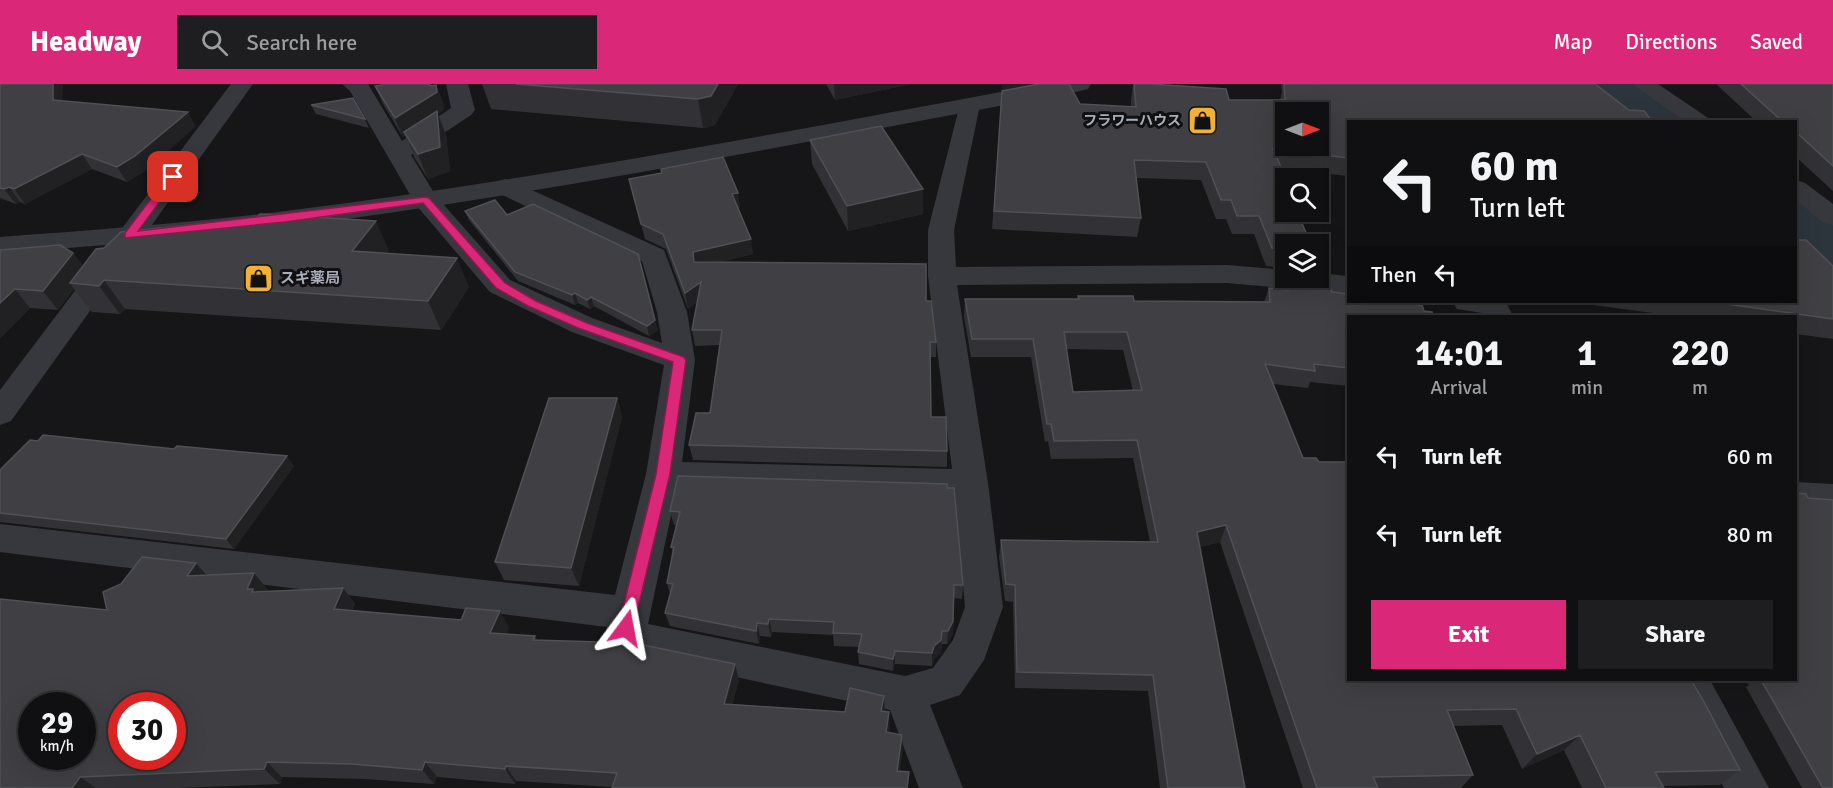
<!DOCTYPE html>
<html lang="en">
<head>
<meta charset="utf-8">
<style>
	body { margin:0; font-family:Signika,"Noto Sans JP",sans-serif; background:#1e1e20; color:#f1f3f6; height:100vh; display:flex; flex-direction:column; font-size:22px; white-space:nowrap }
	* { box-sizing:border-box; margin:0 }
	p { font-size:20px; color:#9c9d9f }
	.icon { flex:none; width:33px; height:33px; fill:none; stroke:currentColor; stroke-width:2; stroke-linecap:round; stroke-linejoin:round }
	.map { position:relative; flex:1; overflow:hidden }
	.panel { position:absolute; left:1347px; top:231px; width:450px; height:366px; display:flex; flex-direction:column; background:#101012; border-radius:0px; box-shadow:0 6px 24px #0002,0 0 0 2px #303032 }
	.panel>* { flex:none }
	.banner { position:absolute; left:1347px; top:36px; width:450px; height:183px; border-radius:0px; box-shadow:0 6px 24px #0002,0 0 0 2px #303032; background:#101012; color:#f1f3f6; overflow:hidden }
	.needle { width:39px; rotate:90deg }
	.tools { position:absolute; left:1275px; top:18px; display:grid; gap:12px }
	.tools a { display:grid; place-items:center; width:54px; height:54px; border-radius:0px; background:#101012; box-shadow:0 6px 24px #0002,0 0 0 2px #303032; font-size:30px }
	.speed { position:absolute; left:18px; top:608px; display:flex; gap:12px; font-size:30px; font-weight:700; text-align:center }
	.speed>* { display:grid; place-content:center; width:78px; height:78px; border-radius:50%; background:#101012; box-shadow:0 6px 24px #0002,0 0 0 2px #303032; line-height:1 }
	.speed small { font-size:15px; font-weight:400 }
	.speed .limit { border:9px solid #d22; background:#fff; color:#111 }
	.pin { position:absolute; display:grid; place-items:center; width:51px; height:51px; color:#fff; margin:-26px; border-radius:12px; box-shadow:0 3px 9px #0006 }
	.me { position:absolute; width:66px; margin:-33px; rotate:13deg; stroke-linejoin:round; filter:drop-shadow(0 0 4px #0008) }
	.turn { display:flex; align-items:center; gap:21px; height:126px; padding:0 24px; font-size:27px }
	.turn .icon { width:78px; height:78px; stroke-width:2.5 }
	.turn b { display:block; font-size:42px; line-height:51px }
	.then { display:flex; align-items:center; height:57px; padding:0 24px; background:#0003; gap:12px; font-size:22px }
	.eta { display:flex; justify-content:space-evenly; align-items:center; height:102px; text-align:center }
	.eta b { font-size:36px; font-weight:700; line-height:42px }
	.button { display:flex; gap:12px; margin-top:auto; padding:12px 24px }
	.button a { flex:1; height:69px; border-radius:0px; background:#db2777; color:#fff; font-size:24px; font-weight:700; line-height:69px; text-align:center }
	.button a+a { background:#1e1e20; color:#f1f3f6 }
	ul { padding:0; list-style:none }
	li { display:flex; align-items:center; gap:18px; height:78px; padding:0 24px }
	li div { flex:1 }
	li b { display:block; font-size:22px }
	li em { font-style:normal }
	header { display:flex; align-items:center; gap:36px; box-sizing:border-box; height:84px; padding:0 30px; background:#db2777; color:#fff }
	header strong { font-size:28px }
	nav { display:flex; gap:33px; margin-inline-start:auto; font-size:21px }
	.search { width:420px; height:54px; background:#1e1e20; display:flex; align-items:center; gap:15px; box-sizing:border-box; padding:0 21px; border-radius:0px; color:#9c9d9f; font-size:22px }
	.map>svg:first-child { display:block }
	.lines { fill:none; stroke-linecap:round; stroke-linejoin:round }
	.river { fill:#2c353c; fill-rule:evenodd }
	.minor { fill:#37383d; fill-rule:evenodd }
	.tertiary { fill:#37383d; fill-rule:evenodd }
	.wall { fill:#323236; fill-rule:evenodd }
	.shaded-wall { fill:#212124 }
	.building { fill:#3f3f44; stroke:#4f5156; stroke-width:1.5; fill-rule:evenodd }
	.route { fill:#db2777; stroke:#8e194d; stroke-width:1.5 }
	.labels { text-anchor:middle; stroke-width:6; stroke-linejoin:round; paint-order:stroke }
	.far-poi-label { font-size:14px; font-weight:bold; fill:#a8adb8; stroke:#111113; text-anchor:end }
	.poi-label { font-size:15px; font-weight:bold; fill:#a8adb8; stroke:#111113; text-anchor:start }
</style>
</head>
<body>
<header>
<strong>Headway</strong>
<div class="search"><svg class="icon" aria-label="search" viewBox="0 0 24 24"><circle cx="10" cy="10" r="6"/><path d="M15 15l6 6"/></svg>Search here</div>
<nav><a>Map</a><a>Directions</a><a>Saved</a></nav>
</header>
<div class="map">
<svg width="1833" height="704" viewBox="0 0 1833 704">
	<rect width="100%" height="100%" fill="#161618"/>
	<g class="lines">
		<!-- river -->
		<path class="river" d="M 1580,0 L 1639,0 L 1685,27 L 1692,38 L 1631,38 L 1587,10 Z
			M 1796,116 L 1816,121 L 1833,134 L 1833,182 L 1812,177 L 1796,162 Z"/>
		<!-- minor -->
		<path class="minor" d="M 231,0 L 253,0 L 11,337 L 0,341 L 0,306 Z
			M 342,0 L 368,0 L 402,57 L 451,24 L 446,0 L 468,0 L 475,26 L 471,31 L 411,71 L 436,112 L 510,196 L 592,234 L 662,259 L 657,228 L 642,177 L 496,108 L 492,103 L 496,98 L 505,95 L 514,98 L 664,166 L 687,228 L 695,276 L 682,378 L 952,385 L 928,192 L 928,146 L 961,16 L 977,16 L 980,21 L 954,146 L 956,183 L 1227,181 L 1286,186 L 1286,194 L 1318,194 L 1318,189 L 1348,192 L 1348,210 L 1227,199 L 957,201 L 988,399 L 1003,523 L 984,576 L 960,611 L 930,621 L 963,704 L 919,704 L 890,626 L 637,572 C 622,566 611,559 607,543 L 0,468 L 0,440 L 615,511 L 646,390 L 664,281 L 572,248 L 490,208 L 416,121 L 350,7 ZM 677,403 L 955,412 L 965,523 L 953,556 L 933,584 L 905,592 L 648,540 Z
			M 1632,0 L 1658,0 L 1714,38 L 1686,38 Z
			M 1796,96 L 1805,99 L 1833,120 L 1833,141 L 1824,139 L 1796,116 Z
			M 1453,218 L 1506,218 L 1513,232 L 1484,232 L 1482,229 L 1457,225 Z
			M 1796,398 L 1833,400 L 1833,426 L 1796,424 Z
			M 1669,596 L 1710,596 L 1769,704 L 1724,704 Z"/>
		<!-- tertiary -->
		<path class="tertiary" d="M 1044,0 L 1091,0 L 1088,5 L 1080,7 C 816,56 551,109 284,143 C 190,155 95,162 0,169 L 0,153 C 95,146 191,139 285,127 C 540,95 792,47 1044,0 Z"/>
	</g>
	<!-- wall -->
	<path class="wall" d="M 0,0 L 63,17 L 196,42 L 145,87 L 127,98 L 92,85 L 25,120 L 20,118 L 16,120 L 0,114 Z
		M 432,0 L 432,2 L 436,1 L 443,19 L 444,26 L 438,30 L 446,51 L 450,87 L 428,95 L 414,73 L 405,51 L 403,53 L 383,20 L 375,2 Z
		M 482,0 L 738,0 L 715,41 L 703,44 L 491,25 Z
		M 826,0 L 911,0 L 835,16 Z
		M 1002,0 L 1069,0 L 1080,20 L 1131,23 L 1131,16 L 1133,0 L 1229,16 L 1280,16 L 1282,8 L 1281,0 L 1595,0 L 1348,38 L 1348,92 L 1282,85 L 1286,94 L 1285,100 L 1286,184 L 1266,182 L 1254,150 L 1232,150 L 1226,135 L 1216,135 L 1201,96 L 1136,94 L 1141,134 L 1137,153 L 992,145 L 1002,7 L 1034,1 L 1002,6 Z
		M 1716,0 L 1833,0 L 1833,107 L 1796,73 L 1796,38 L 1757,38 Z
		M 311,21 L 365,35 L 369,44 L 316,30 Z
		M 810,56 L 923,130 L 848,147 L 812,80 Z
		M 629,95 L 740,124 L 738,124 L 753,170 L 720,178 L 926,217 L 936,258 L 936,273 L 930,273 L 931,333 L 947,367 L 947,383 L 693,376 L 689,361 L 710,329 L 720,261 L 695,262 L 692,246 L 697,218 L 688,225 L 666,165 L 645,155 Z
		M 465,127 L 507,131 L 658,246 L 649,252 L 594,222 L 590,225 L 578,219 L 575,221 L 518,197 L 469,136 Z
		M 1799,156 L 1833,182 L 1833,255 L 1796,250 L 1796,232 L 1675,232 L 1571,218 L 1796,218 Z
		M 0,166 L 73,169 L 83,182 L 389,166 L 386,169 L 469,203 L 441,246 L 125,225 L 120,230 L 92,228 L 74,205 L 58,226 L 30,224 L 0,254 Z
		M 1281,188 L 1332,208 L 1348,232 L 1348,302 L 1310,298 L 1308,304 L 1273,300 L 1348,596 L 1691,596 L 1740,686 L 1720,701 L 1663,702 L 1664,704 L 1582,704 L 1564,666 L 1522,685 L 1502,641 L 1453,642 L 1473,691 L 1461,704 L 1303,704 L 1220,458 L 1200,463 L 1245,704 L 1160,704 L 1148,607 L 1015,604 L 1013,518 L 1005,517 L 999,473 L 1001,456 L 1150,458 L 1133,374 L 1051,375 L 1048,357 L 1045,358 L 1031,273 L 971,273 L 964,233 L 965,215 L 1078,215 L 1078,212 L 1134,217 L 1264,218 L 1269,204 L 1275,205 ZM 1067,265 L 1123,266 L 1133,307 L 1073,308 Z
		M 617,314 L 622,333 L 579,502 L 504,496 L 495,478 Z
		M 294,382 L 234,465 L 0,438 L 0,386 Z
		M 947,404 L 963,501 L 962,515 L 954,514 L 953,550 L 947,560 L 942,560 L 941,569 L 934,575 L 932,582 L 895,580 L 893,587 L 859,580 L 858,568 L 859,563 L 834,562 L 833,551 L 772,548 L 771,553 L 760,552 L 759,560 L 670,542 L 665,529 L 670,510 L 667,499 L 673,469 L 671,463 L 676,441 L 674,441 L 670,427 Z
		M 207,491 L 268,506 L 267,507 L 343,504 L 355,520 L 352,527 L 509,543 L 506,550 L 535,552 L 537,556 L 739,596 L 732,621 L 845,628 L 885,627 L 890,643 L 889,648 L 903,666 L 612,703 L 516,697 L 515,700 L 437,693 L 434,700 L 365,695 L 282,693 L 280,700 L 179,704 L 0,704 L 107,526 L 121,500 Z
		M 1746,596 L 1796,596 L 1833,704 L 1802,704 L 1746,603 L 1749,601 Z"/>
	<!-- shaded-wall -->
	<path class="shaded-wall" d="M 53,0 L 63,0 L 62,30 L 53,16 Z
		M 429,0 L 432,0 L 434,9 L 436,1 L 443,19 L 444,26 L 438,30 L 446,51 L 450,87 L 428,95 L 418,70 L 404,48 L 405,51 L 403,53 L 395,34 Z
		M 718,0 L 738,0 L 715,41 L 703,44 L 698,15 Z
		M 834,0 L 911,0 L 835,16 Z
		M 1002,0 L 1041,0 L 1002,6 Z
		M 188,28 L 196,42 L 145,87 L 127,98 L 117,83 Z
		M 82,70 L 92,85 L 25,120 L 14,105 Z
		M 9,103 L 20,118 L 16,120 L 4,105 Z
		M 923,105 L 923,130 L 848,147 L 847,122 Z
		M 738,109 L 740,124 L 735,125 L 732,110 Z
		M 376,137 L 389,166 L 366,195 L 352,167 Z
		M 751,155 L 753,170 L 696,184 L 694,178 L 693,168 Z
		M 73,169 L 87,188 L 70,199 L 74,205 L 58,226 L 43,207 Z
		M 457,174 L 469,203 L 441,246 L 428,217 Z
		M 104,196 L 125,225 L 120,230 L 99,202 Z
		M 701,198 L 704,213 L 688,225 L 685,209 Z
		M 15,205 L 30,224 L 0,254 L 0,219 Z
		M 575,209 L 578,219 L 575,221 L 572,211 Z
		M 591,213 L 594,222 L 590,225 L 587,216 Z
		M 655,236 L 658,246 L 649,252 L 647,242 Z
		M 617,314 L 622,333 L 579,502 L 571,484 Z
		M 287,372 L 294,382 L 234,465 L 226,455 Z
		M 1226,441 L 1220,458 L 1191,465 L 1197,448 Z
		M 196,479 L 211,496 L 187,492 Z
		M 254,489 L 268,506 L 263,517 L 247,505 Z
		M 343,504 L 355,520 L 347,542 L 334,525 Z
		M 500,527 L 509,543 L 499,565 L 490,549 Z
		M 769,535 L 772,548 L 771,553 L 768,540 Z
		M 953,537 L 953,550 L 947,560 L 948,547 Z
		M 757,539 L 760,552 L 759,560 L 756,547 Z
		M 942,547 L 941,569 L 934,575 L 932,582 L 932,569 L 934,562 Z
		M 895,567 L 895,580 L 893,587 L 893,575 Z
		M 735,580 L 739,596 L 728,636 L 724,620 Z
		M 884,612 L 885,627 L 881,627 Z
		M 889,628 L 890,643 L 887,663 L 886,648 Z
		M 902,651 L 903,666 L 898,702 L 897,687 Z
		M 1580,651 L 1564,666 L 1522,685 L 1537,670 Z
		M 267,678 L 282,693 L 280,700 L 264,685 Z
		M 425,678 L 437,693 L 434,700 L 422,686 Z
		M 506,682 L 516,697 L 515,700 L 505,685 Z
		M 80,693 L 96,704 L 72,704 Z"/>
	<!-- building -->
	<path class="building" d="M 0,0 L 53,0 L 53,16 L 188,28 L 135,72 L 117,83 L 82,70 L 14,105 L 9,103 L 4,105 L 0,104 Z
		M 382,0 L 429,0 L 430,2 L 436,1 L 437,8 L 395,34 L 375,2 L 382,1 Z
		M 516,0 L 718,0 L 711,12 L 698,15 Z
		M 1039,0 L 1069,0 L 1080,20 L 1136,23 L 1134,0 L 1150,0 L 1226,5 L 1229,16 L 1285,16 L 1284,0 L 1595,0 L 1629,26 L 1644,27 L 1651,36 L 1658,36 L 1659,38 L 1348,38 L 1348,74 L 1273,65 L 1286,94 L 1283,95 L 1286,102 L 1286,128 L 1297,128 L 1311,160 L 1286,160 L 1286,165 L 1272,164 L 1259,132 L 1237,132 L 1231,116 L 1221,116 L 1206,78 L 1134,76 L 1141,134 L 994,127 L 1002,7 ZM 1286,28 L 1318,28 L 1318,62 L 1286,62 Z
		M 1741,0 L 1833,0 L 1833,82 L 1796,48 L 1796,38 L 1783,38 Z
		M 353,14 L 365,35 L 311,21 Z
		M 437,27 L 440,63 L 418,70 L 404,48 Z
		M 881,42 L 923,105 L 847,122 L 810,56 Z
		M 723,73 L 738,109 L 732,110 L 751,155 L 693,168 L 694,178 L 926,180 L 926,217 L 931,217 L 936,258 L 930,258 L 931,333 L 946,333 L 947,367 L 689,361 L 696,329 L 710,329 L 722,246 L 692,246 L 701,198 L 685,209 L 663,150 L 641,140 L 629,95 L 662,89 L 661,85 Z
		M 495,116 L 507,131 L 533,120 L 638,170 L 655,236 L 647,242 L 591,213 L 587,216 L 575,209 L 572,211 L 515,188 L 465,127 Z
		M 260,130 L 376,137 L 352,167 L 457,174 L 428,217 L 104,196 L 99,202 L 70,199 L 96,165 L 104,164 L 121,148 L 221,138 L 251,140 Z
		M 1796,150 L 1799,156 L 1806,156 L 1833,182 L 1833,235 L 1712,218 L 1796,218 Z
		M 60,161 L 73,169 L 43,207 L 15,205 L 0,219 L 0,166 Z
		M 1281,188 L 1286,188 L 1286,194 L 1318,194 L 1318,191 L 1325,192 L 1332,208 L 1348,210 L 1348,218 L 1392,218 L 1422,221 L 1424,227 L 1432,228 L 1433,232 L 1348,232 L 1348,284 L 1314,280 L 1315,287 L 1265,280 L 1303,374 L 1316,374 L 1319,378 L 1348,378 L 1348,596 L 1691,596 L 1703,616 L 1740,686 L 1655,688 L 1664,704 L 1606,704 L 1580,651 L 1537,670 L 1516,625 L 1447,626 L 1473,691 L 1373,693 L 1378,704 L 1317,704 L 1226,441 L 1197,448 L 1245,704 L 1168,704 L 1153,591 L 1017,588 L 1015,501 L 1006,500 L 1001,456 L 1158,458 L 1137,356 L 1054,357 L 1051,340 L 1047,340 L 1033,255 L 972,255 L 965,215 L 1079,215 L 1078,212 L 1133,212 L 1134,217 L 1270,218 L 1269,204 L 1288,206 ZM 1064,248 L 1127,248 L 1142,306 L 1073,308 Z
		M 549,314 L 617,314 L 571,484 L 495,478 Z
		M 43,351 L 174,365 L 177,362 L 287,372 L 226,455 L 0,429 L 0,386 L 30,356 L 38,357 Z
		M 678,392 L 947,400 L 947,404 L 954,404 L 963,501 L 954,501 L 953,537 L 948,547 L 942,547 L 941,556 L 934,562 L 932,569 L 895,567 L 893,575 L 858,568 L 862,550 L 833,549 L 834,538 L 769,535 L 768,540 L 757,539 L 756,547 L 665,529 L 673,500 L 667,499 L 674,463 L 671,463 L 680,428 L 670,427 Z
		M 1796,409 L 1806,410 L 1808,414 L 1833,416 L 1833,704 L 1823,704 L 1761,596 L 1796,596 Z
		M 142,473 L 196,479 L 187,492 L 254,489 L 247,505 L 253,505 L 252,508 L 343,504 L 334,525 L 461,536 L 466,524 L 500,527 L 490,549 L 535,552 L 533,556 L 634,559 L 735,580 L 724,620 L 845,628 L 850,604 L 884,612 L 881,627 L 889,628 L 886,648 L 902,651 L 897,687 L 909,688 L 907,704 L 612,704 L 617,689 L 506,682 L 505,685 L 425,678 L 422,686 L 352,680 L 267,678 L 264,685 L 80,693 L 72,704 L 0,704 L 0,515 L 107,526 L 103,508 L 121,500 ZM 32,621 L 82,621 L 82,672 L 32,672 ZM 122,621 L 172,621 L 172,672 L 122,672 Z"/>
	<!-- route -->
	<path class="route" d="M 173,90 L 178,93 L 138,147 L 425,113 L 429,114 L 505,199 L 536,217 L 587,239 L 684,273 L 686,276 L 670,390 L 632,549 L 621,549 L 618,544 L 656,390 L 673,278 L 578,244 L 528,222 L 496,204 L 423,119 L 285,138 L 125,154 L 125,149 L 169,91 Z"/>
	<!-- icons -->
	<defs>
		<symbol id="shop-square" viewBox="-11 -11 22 22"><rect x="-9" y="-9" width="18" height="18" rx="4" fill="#f2b134" stroke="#111113"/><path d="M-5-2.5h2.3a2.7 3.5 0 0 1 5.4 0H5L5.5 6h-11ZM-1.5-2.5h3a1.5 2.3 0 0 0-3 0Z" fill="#111"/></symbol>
	</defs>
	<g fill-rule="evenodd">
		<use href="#shop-square" x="1186" y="20" width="33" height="33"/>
		<use href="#shop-square" x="242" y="178" width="33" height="33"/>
	</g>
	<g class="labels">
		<!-- far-poi labels -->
		<g class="far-poi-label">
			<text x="1181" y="41">フラワーハウス</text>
		</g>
		<!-- poi labels -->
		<g class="poi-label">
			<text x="280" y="199">スギ薬局</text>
		</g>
	</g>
</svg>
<div class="tools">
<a><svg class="needle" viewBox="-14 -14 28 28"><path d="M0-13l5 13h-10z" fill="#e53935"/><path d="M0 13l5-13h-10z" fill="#9c9d9f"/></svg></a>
<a><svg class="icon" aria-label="search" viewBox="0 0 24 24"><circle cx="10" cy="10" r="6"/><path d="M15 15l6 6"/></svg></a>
<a><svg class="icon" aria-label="layers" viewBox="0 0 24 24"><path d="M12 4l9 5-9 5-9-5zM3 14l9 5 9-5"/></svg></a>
</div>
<div class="speed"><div>29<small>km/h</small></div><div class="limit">30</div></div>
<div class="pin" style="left:173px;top:93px;background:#d93025"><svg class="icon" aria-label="arrive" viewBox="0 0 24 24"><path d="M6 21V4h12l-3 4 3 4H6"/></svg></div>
<svg class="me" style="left:626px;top:544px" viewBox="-20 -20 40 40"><path d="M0-17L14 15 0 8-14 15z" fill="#db2777" stroke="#fff" stroke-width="4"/></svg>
<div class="banner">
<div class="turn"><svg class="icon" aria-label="left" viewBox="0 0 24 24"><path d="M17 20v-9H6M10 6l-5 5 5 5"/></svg><div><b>60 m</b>Turn left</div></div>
<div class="then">Then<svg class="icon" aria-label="left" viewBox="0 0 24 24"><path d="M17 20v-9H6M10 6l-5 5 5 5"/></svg></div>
</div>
<section class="panel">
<div class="eta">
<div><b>14:01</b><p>Arrival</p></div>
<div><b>1</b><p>min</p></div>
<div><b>220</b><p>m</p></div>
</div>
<ul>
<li><svg class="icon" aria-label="left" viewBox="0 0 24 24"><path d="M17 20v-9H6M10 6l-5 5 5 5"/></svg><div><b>Turn left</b></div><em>60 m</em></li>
<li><svg class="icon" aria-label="left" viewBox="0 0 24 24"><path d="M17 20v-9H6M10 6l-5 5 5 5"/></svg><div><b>Turn left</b></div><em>80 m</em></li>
</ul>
<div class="button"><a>Exit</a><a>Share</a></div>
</section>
</div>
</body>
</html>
